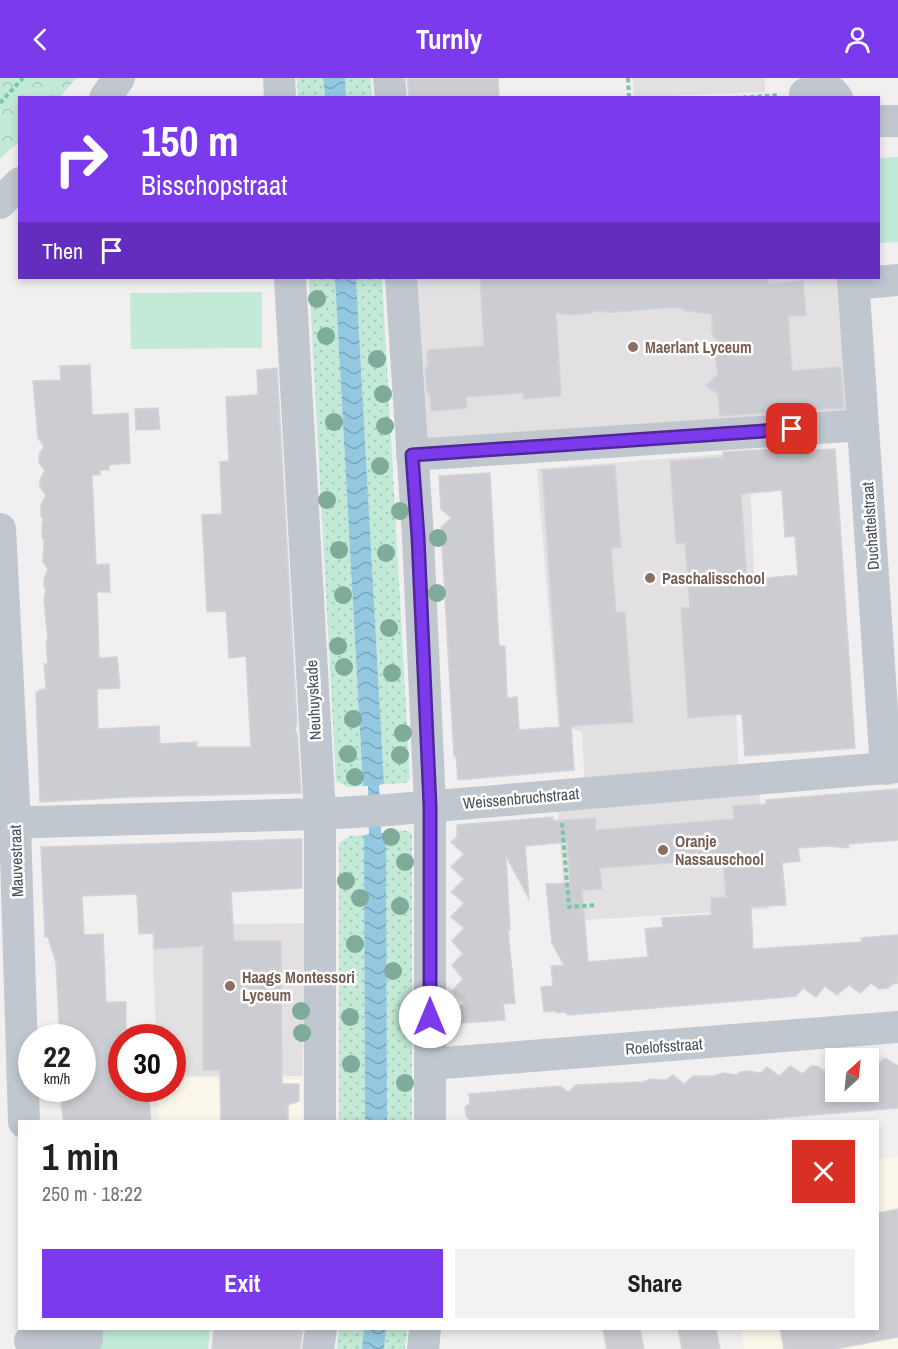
<!DOCTYPE html>
<html lang="en">
<head>
<meta charset="utf-8">
<style>
	body { margin:0; font-family:"Archivo Narrow",sans-serif; background:#f2f2f2; color:#222; height:100vh; display:flex; flex-direction:column; font-size:22px; white-space:nowrap }
	* { box-sizing:border-box; margin:0 }
	p { font-size:20px; color:#767676 }
	.icon { flex:none; width:33px; height:33px; fill:none; stroke:currentColor; stroke-width:2; stroke-linecap:round; stroke-linejoin:round }
	.map { position:relative; flex:1; overflow:hidden }
	.details { position:absolute; left:18px; top:1042px; width:861px; height:210px; display:flex; flex-direction:column; background:#fff; border-radius:0px; box-shadow:0 3px 9px #0003 }
	.details>* { flex:none }
	.hud { position:absolute; left:18px; top:18px; width:862px; height:183px; border-radius:0px; box-shadow:0 3px 9px #0003; background:#7c3aed; color:#fff; overflow:hidden }
	.needle { width:39px; rotate:27deg }
	.fabs { position:absolute; left:825px; top:970px; display:grid; gap:12px }
	.fabs a { display:grid; place-items:center; width:54px; height:54px; border-radius:0px; background:#fff; box-shadow:0 3px 9px #0003; font-size:30px }
	.speed { position:absolute; left:18px; top:946px; display:flex; gap:12px; font-size:30px; font-weight:700; text-align:center }
	.speed>* { display:grid; place-content:center; width:78px; height:78px; border-radius:50%; background:#fff; box-shadow:0 3px 9px #0003; line-height:1 }
	.speed small { font-size:15px; font-weight:400 }
	.speed .limit { border:9px solid #d22; background:#fff; color:#111 }
	.pin { position:absolute; display:grid; place-items:center; width:51px; height:51px; color:#fff; margin:-26px; border-radius:12px; box-shadow:0 3px 9px #0006 }
	.me { position:absolute; width:66px; margin:-33px; rotate:0deg; stroke-linejoin:round; filter:drop-shadow(0 0 4px #0008) }
	.turn { display:flex; align-items:center; gap:21px; height:126px; padding:0 24px; font-size:27px }
	.turn .icon { width:78px; height:78px; stroke-width:2.5 }
	.turn b { display:block; font-size:42px; line-height:51px }
	.then { display:flex; align-items:center; height:57px; padding:0 24px; background:#0003; gap:12px; font-size:22px }
	.round { display:grid; place-items:center; flex:none; width:63px; height:63px; border-radius:0px; background:#f2f2f2 }
	.overview { display:flex; align-items:center; justify-content:space-between; height:102px; padding:0 24px }
	h1 { font-size:36px; font-weight:700; line-height:45px }
	.primary-button { display:flex; gap:12px; margin-top:auto; padding:12px 24px }
	.primary-button a { flex:1; height:69px; border-radius:0px; background:#7c3aed; color:#fff; font-size:24px; font-weight:700; line-height:69px; text-align:center }
	.primary-button a+a { background:#f2f2f2; color:#222 }
	header { display:flex; justify-content:space-between; align-items:center; height:78px; padding:0 24px; background:#7c3aed; color:#fff; font-size:27px; font-weight:700 }
	.map>svg:first-child { display:block }
	.commercial { fill:#faf7ea }
	.education { fill:#e2e0e0 }
	.grass { fill:url(#grass-dots) }
	.park { fill:url(#park-crowns) }
	.garden { fill:#c2ead6 }
	.water { fill:url(#water-waves) }
	.building { fill:#cccdd3; stroke:#d3d4d9; stroke-width:1.5; fill-rule:evenodd }
	.lines { fill:none; stroke-linecap:round; stroke-linejoin:round }
	.path { stroke:#7ec4aa; stroke-width:4; stroke-dasharray:4.5 3; stroke-linecap:butt }
	.minor { stroke:#c1c7cf; stroke-width:32 }
	.tree { fill:#7fab9a }
	.route-casing { stroke:#51269a; stroke-width:15 }
	.route { stroke:#7c3aed; stroke-width:10 }
	.education-dot { fill:#8d6e63; stroke:#fff; stroke-width:2 }
	.labels { text-anchor:middle; stroke-width:5; stroke-linejoin:round; paint-order:stroke }
	.education-label { font-size:16px; font-weight:bold; fill:#785e54; stroke:#fff; text-anchor:start }
	.street-label { font-size:16px; fill:#49505a; stroke:#fff }
</style>
</head>
<body>
<header><svg class="icon" aria-label="back" viewBox="0 0 24 24"><path d="M15 5l-7 7 7 7"/></svg>Turnly<svg class="icon" aria-label="person" viewBox="0 0 24 24"><circle cx="12" cy="8" r="4"/><path d="M4 21q1-7 8-7t8 7"/></svg></header>
<div class="map">
<svg width="898" height="1271" viewBox="0 0 898 1271">
	<defs>
		<pattern id="grass-dots" width="8" height="8" patternUnits="userSpaceOnUse" patternTransform="scale(1.5)"><rect width="8" height="8" fill="#c2ead6"/><path d="M2 2h.1M6 6h.1" fill="none" stroke="#a8caba" stroke-width="1.8" stroke-linecap="round"/></pattern>
		<pattern id="park-crowns" width="20" height="18" patternUnits="userSpaceOnUse" patternTransform="scale(1.5)"><rect width="20" height="18" fill="#c2ead6"/><path d="M2 6a3 3 0 1 1 6 0M12 15a3 3 0 1 1 6 0" fill="none" stroke="#a8caba"/></pattern>
		<pattern id="water-waves" width="16" height="10" patternUnits="userSpaceOnUse" patternTransform="scale(1.5)"><rect width="16" height="10" fill="#94c8e1"/><path d="M0 5q4-4 8 0t8 0" fill="none" stroke="#7ba5b9"/></pattern>
	</defs>
	<rect width="100%" height="100%" fill="#f1efef"/>
	<!-- commercial -->
	<path class="commercial" d="M 173,1000 L 301,1001 L 302,1044 L 159,1044 L 157,1011 L 172,1011 Z
		M 898,1079 L 898,1271 L 744,1271 L 741,1251 L 878,1251 L 878,1081 Z"/>
	<!-- education -->
	<path class="education" d="M 633,0 L 765,0 L 765,14 L 634,19 Z
		M 416,200 L 843,200 L 848,338 L 425,366 Z
		M 749,374 L 759,610 L 735,613 L 739,699 L 758,698 L 769,831 L 566,843 L 556,714 L 585,712 L 582,654 L 558,646 L 537,391 Z
		M 309,845 L 302,998 L 173,998 L 172,960 L 156,960 L 152,848 Z"/>
	<!-- grass -->
	<path class="grass" d="M 297,0 L 323,0 L 325,19 L 298,19 Z
		M 345,0 L 371,0 L 372,19 L 346,19 Z
		M 309,200 L 335,200 L 363,708 L 348,709 L 336,703 Z
		M 356,200 L 382,200 L 410,701 L 406,705 L 384,706 Z
		M 399,752 L 407,753 L 412,756 L 412,1044 L 387,1044 L 386,755 L 399,754 Z
		M 364,757 L 365,1044 L 339,1044 L 339,765 L 350,758 Z
		M 339,1251 L 364,1251 L 362,1271 L 337,1271 Z
		M 386,1251 L 407,1251 L 405,1271 L 384,1271 Z"/>
	<!-- park -->
	<path class="park" d="M 0,0 L 76,0 L 60,19 L 20,20 L 19,63 L 0,81 Z"/>
	<!-- garden -->
	<path class="garden" d="M 898,79 L 898,164 L 879,165 L 879,80 Z
		M 262,214 L 262,270 L 131,271 L 130,215 Z
		M 100,1251 L 210,1251 L 208,1271 L 56,1271 Z"/>
	<!-- water -->
	<path class="water" d="M 323,0 L 345,0 L 346,19 L 325,19 Z
		M 335,200 L 356,200 L 384,706 L 379,707 L 381,755 L 386,755 L 387,1044 L 365,1044 L 364,757 L 369,756 L 368,708 L 363,708 Z
		M 364,1251 L 386,1251 L 384,1271 L 362,1271 Z"/>
	<!-- building -->
	<path class="building" d="M 407,0 L 498,0 L 499,20 L 409,20 Z
		M 480,200 L 768,200 L 769,206 L 803,203 L 806,237 L 788,238 L 792,293 L 841,289 L 844,330 L 720,338 L 718,316 L 706,308 L 718,296 L 715,278 L 724,274 L 712,255 L 712,236 L 686,233 L 677,229 L 616,234 L 592,233 L 592,235 L 569,237 L 556,235 L 561,318 L 524,321 L 524,315 L 466,319 L 467,330 L 431,333 L 430,317 L 427,314 L 425,291 L 428,286 L 427,272 L 484,268 Z
		M 90,287 L 92,337 L 128,335 L 130,385 L 109,387 L 109,392 L 100,392 L 100,397 L 92,397 L 96,487 L 109,486 L 110,514 L 97,514 L 99,580 L 117,579 L 120,610 L 97,611 L 98,651 L 159,648 L 160,666 L 197,664 L 197,669 L 251,669 L 246,578 L 229,580 L 226,533 L 207,534 L 202,437 L 222,436 L 220,384 L 229,383 L 226,319 L 258,317 L 257,292 L 277,290 L 297,646 L 295,651 L 297,655 L 301,715 L 131,719 L 40,724 L 36,614 L 39,614 L 39,612 L 46,611 L 44,586 L 48,586 L 46,563 L 48,563 L 44,522 L 46,511 L 44,508 L 44,501 L 48,491 L 43,484 L 44,462 L 42,459 L 42,451 L 43,439 L 41,439 L 41,427 L 46,417 L 40,409 L 40,402 L 45,392 L 39,385 L 39,377 L 44,368 L 38,360 L 33,303 L 61,302 L 60,288 Z
		M 158,330 L 160,351 L 136,352 L 135,331 Z
		M 778,371 L 771,375 L 835,371 L 855,670 L 745,678 L 742,636 L 688,640 L 681,530 L 690,530 L 685,465 L 676,465 L 670,383 L 723,379 L 723,374 ZM 782,412 L 785,459 L 795,458 L 798,497 L 747,502 L 741,416 Z
		M 615,387 L 621,469 L 611,470 L 616,535 L 625,534 L 633,644 L 571,648 L 574,692 L 458,702 L 456,677 L 454,678 L 441,449 L 451,440 L 441,431 L 439,398 L 490,395 L 499,568 L 505,568 L 507,620 L 517,619 L 519,652 L 560,649 L 542,392 Z
		M 898,711 L 898,762 L 848,766 L 849,770 L 827,768 L 798,770 L 800,783 L 782,785 L 786,827 L 751,829 L 753,871 L 862,864 L 861,860 L 898,857 L 898,905 L 892,906 L 888,910 L 879,911 L 871,905 L 860,915 L 849,907 L 837,917 L 825,908 L 816,919 L 803,910 L 796,918 L 775,920 L 568,937 L 565,934 L 556,935 L 556,933 L 544,934 L 541,909 L 553,908 L 551,888 L 564,887 L 552,865 L 546,806 L 570,805 L 567,764 L 525,768 L 529,821 L 506,778 L 510,852 L 508,852 L 515,925 L 503,926 L 505,942 L 448,946 L 448,941 L 464,925 L 452,913 L 463,901 L 452,887 L 463,876 L 452,863 L 464,850 L 451,839 L 464,825 L 451,814 L 464,801 L 451,789 L 464,776 L 451,764 L 457,759 L 457,747 L 553,739 L 553,743 L 595,740 L 596,752 L 734,741 L 733,728 L 766,726 L 766,722 ZM 723,781 L 726,819 L 711,820 L 711,837 L 662,840 L 663,849 L 645,851 L 648,879 L 588,884 L 582,812 L 602,811 L 600,790 Z
		M 302,761 L 302,810 L 231,814 L 234,863 L 281,863 L 282,1006 L 299,1006 L 299,1023 L 288,1027 L 288,1044 L 221,1044 L 220,992 L 203,992 L 203,868 L 154,871 L 154,855 L 139,856 L 137,816 L 82,818 L 84,857 L 103,856 L 106,924 L 126,924 L 126,952 L 122,952 L 122,1011 L 148,1011 L 151,1043 L 64,1044 L 61,1027 L 69,1011 L 82,1011 L 82,960 L 60,960 L 56,884 L 48,859 L 45,859 L 41,769 Z
		M 885,980 L 898,988 L 898,1030 L 730,1044 L 472,1044 L 466,1038 L 465,1029 L 470,1025 L 469,1016 L 560,1008 L 568,1014 L 576,1007 L 643,1004 L 651,1001 L 666,1002 L 673,997 L 684,1006 L 693,998 L 714,998 L 723,995 L 737,997 L 740,994 L 748,993 L 761,995 L 767,989 L 779,998 L 790,988 L 803,996 L 811,988 L 817,988 L 826,994 L 832,989 L 836,988 L 836,1014 L 868,1014 L 868,986 L 879,985 Z
		M 898,1131 L 898,1259 L 835,1271 L 784,1271 L 780,1251 L 878,1251 L 878,1135 Z
		M 214,1251 L 303,1251 L 300,1271 L 212,1271 Z
		M 603,1251 L 640,1251 L 644,1271 L 607,1271 Z
		M 678,1251 L 716,1251 L 720,1271 L 682,1271 Z"/>
	<g class="lines">
		<!-- path -->
		<path class="path" d="M 628,0 L 629,20
			M 735,20 L 779,17
			M 0,25 L 23,0
			M 562,745 L 569,829 L 597,827"/>
		<!-- minor -->
		<path class="minor" d="M 279,0 L 280,20
			M 389,0 L 391,20
			M 805,16 L 832,14 L 837,20
			M 105,20 L 119,0
			M 879,43 L 898,43
			M 0,125 L 20,105
			M 290,200 L 320,736 L 320,1044
			M 401,200 L 418,459 L 430,728 L 430,1044
			M 853,200 L 886,691
			M 853,206 L 898,202
			M 412,377 L 863,347
			M 0,451 L 15,745 L 24,1044
			M 0,745 L 320,736 L 388,732 L 898,689
			M 430,986 L 898,949
			M 30,1263 L 87,1261 L 87,1251
			M 318,1271 L 321,1251
			M 423,1271 L 425,1251"/>
	</g>
	<!-- trees -->
	<g class="tree">
		<circle cx="317" cy="221" r="9"/>
		<circle cx="326" cy="258" r="9"/>
		<circle cx="377" cy="281" r="9"/>
		<circle cx="383" cy="316" r="9"/>
		<circle cx="334" cy="344" r="9"/>
		<circle cx="385" cy="348" r="9"/>
		<circle cx="380" cy="388" r="9"/>
		<circle cx="327" cy="422" r="9"/>
		<circle cx="400" cy="433" r="9"/>
		<circle cx="438" cy="460" r="9"/>
		<circle cx="339" cy="472" r="9"/>
		<circle cx="386" cy="475" r="9"/>
		<circle cx="437" cy="515" r="9"/>
		<circle cx="343" cy="517" r="9"/>
		<circle cx="389" cy="550" r="9"/>
		<circle cx="338" cy="568" r="9"/>
		<circle cx="344" cy="589" r="9"/>
		<circle cx="392" cy="595" r="9"/>
		<circle cx="353" cy="641" r="9"/>
		<circle cx="403" cy="655" r="9"/>
		<circle cx="348" cy="676" r="9"/>
		<circle cx="400" cy="677" r="9"/>
		<circle cx="355" cy="699" r="9"/>
		<circle cx="391" cy="759" r="9"/>
		<circle cx="405" cy="784" r="9"/>
		<circle cx="346" cy="803" r="9"/>
		<circle cx="360" cy="820" r="9"/>
		<circle cx="400" cy="828" r="9"/>
		<circle cx="355" cy="866" r="9"/>
		<circle cx="393" cy="893" r="9"/>
		<circle cx="301" cy="933" r="9"/>
		<circle cx="350" cy="939" r="9"/>
		<circle cx="302" cy="955" r="9"/>
		<circle cx="351" cy="986" r="9"/>
		<circle cx="405" cy="1005" r="9"/>
	</g>
	<g class="lines">
		<defs>
			<path id="route" d="M 430,939 L 430,728 L 418,459 L 412,377 L 792,351"/>
		</defs>
		<!-- route casing -->
		<use href="#route" class="route-casing"/>
		<!-- route -->
		<use href="#route" class="route"/>
	</g>
	<!-- markers -->
	<g class="education-dot">
		<circle cx="633" cy="269" r="6"/>
		<circle cx="650" cy="500" r="6"/>
		<circle cx="663" cy="772" r="6"/>
		<circle cx="230" cy="908" r="6"/>
	</g>
	<g class="labels">
		<!-- education labels -->
		<g class="education-label">
			<text x="645" y="275">Maerlant Lyceum</text>
			<text x="662" y="506">Paschalisschool</text>
			<text x="675" y="769">Oranje<tspan x="675" dy="18">Nassauschool</tspan></text>
			<text x="242" y="905">Haags Montessori<tspan x="242" dy="18">Lyceum</tspan></text>
		</g>
		<!-- street labels -->
		<g class="street-label">
			<text transform="translate(870 448) rotate(-94)" y="6">Duchattelstraat</text>
			<text transform="translate(313 622) rotate(-93)" y="6">Neuhuyskade</text>
			<text transform="translate(521 720) rotate(-5)" y="6">Weissenbruchstraat</text>
			<text transform="translate(16 783) rotate(-92)" y="6">Mauvestraat</text>
			<text transform="translate(664 968) rotate(-4)" y="6">Roelofsstraat</text>
		</g>
	</g>
</svg>
<div class="fabs">
<a><svg class="needle" viewBox="-14 -14 28 28"><path d="M0-13l5 13h-10z" fill="#e53935"/><path d="M0 13l5-13h-10z" fill="#767676"/></svg></a>
</div>
<div class="speed"><div>22<small>km/h</small></div><div class="limit">30</div></div>
<div class="pin" style="left:792px;top:351px;background:#d93025"><svg class="icon" aria-label="arrive" viewBox="0 0 24 24"><path d="M6 21V4h12l-3 4 3 4H6"/></svg></div>
<svg class="me" style="left:430px;top:939px" viewBox="-20 -20 40 40"><circle r="19" fill="#fff"/><path d="M0-13L10 11 0 6-10 11z" fill="#7c3aed"/></svg>
<div class="hud">
<div class="turn"><svg class="icon" aria-label="right" viewBox="0 0 24 24"><path d="M7 20v-9h11M14 6l5 5-5 5"/></svg><div><b>150 m</b>Bisschopstraat</div></div>
<div class="then">Then<svg class="icon" aria-label="arrive" viewBox="0 0 24 24"><path d="M6 21V4h12l-3 4 3 4H6"/></svg></div>
</div>
<section class="details">
<div class="overview"><div><h1>1 min</h1><p>250 m · 18:22</p></div><a class="round" style="background:#d93025;color:#fff"><svg class="icon" aria-label="close" viewBox="0 0 24 24"><path d="M6 6l12 12M18 6L6 18"/></svg></a></div>
<div class="primary-button"><a>Exit</a><a>Share</a></div>
</section>
</div>
</body>
</html>
